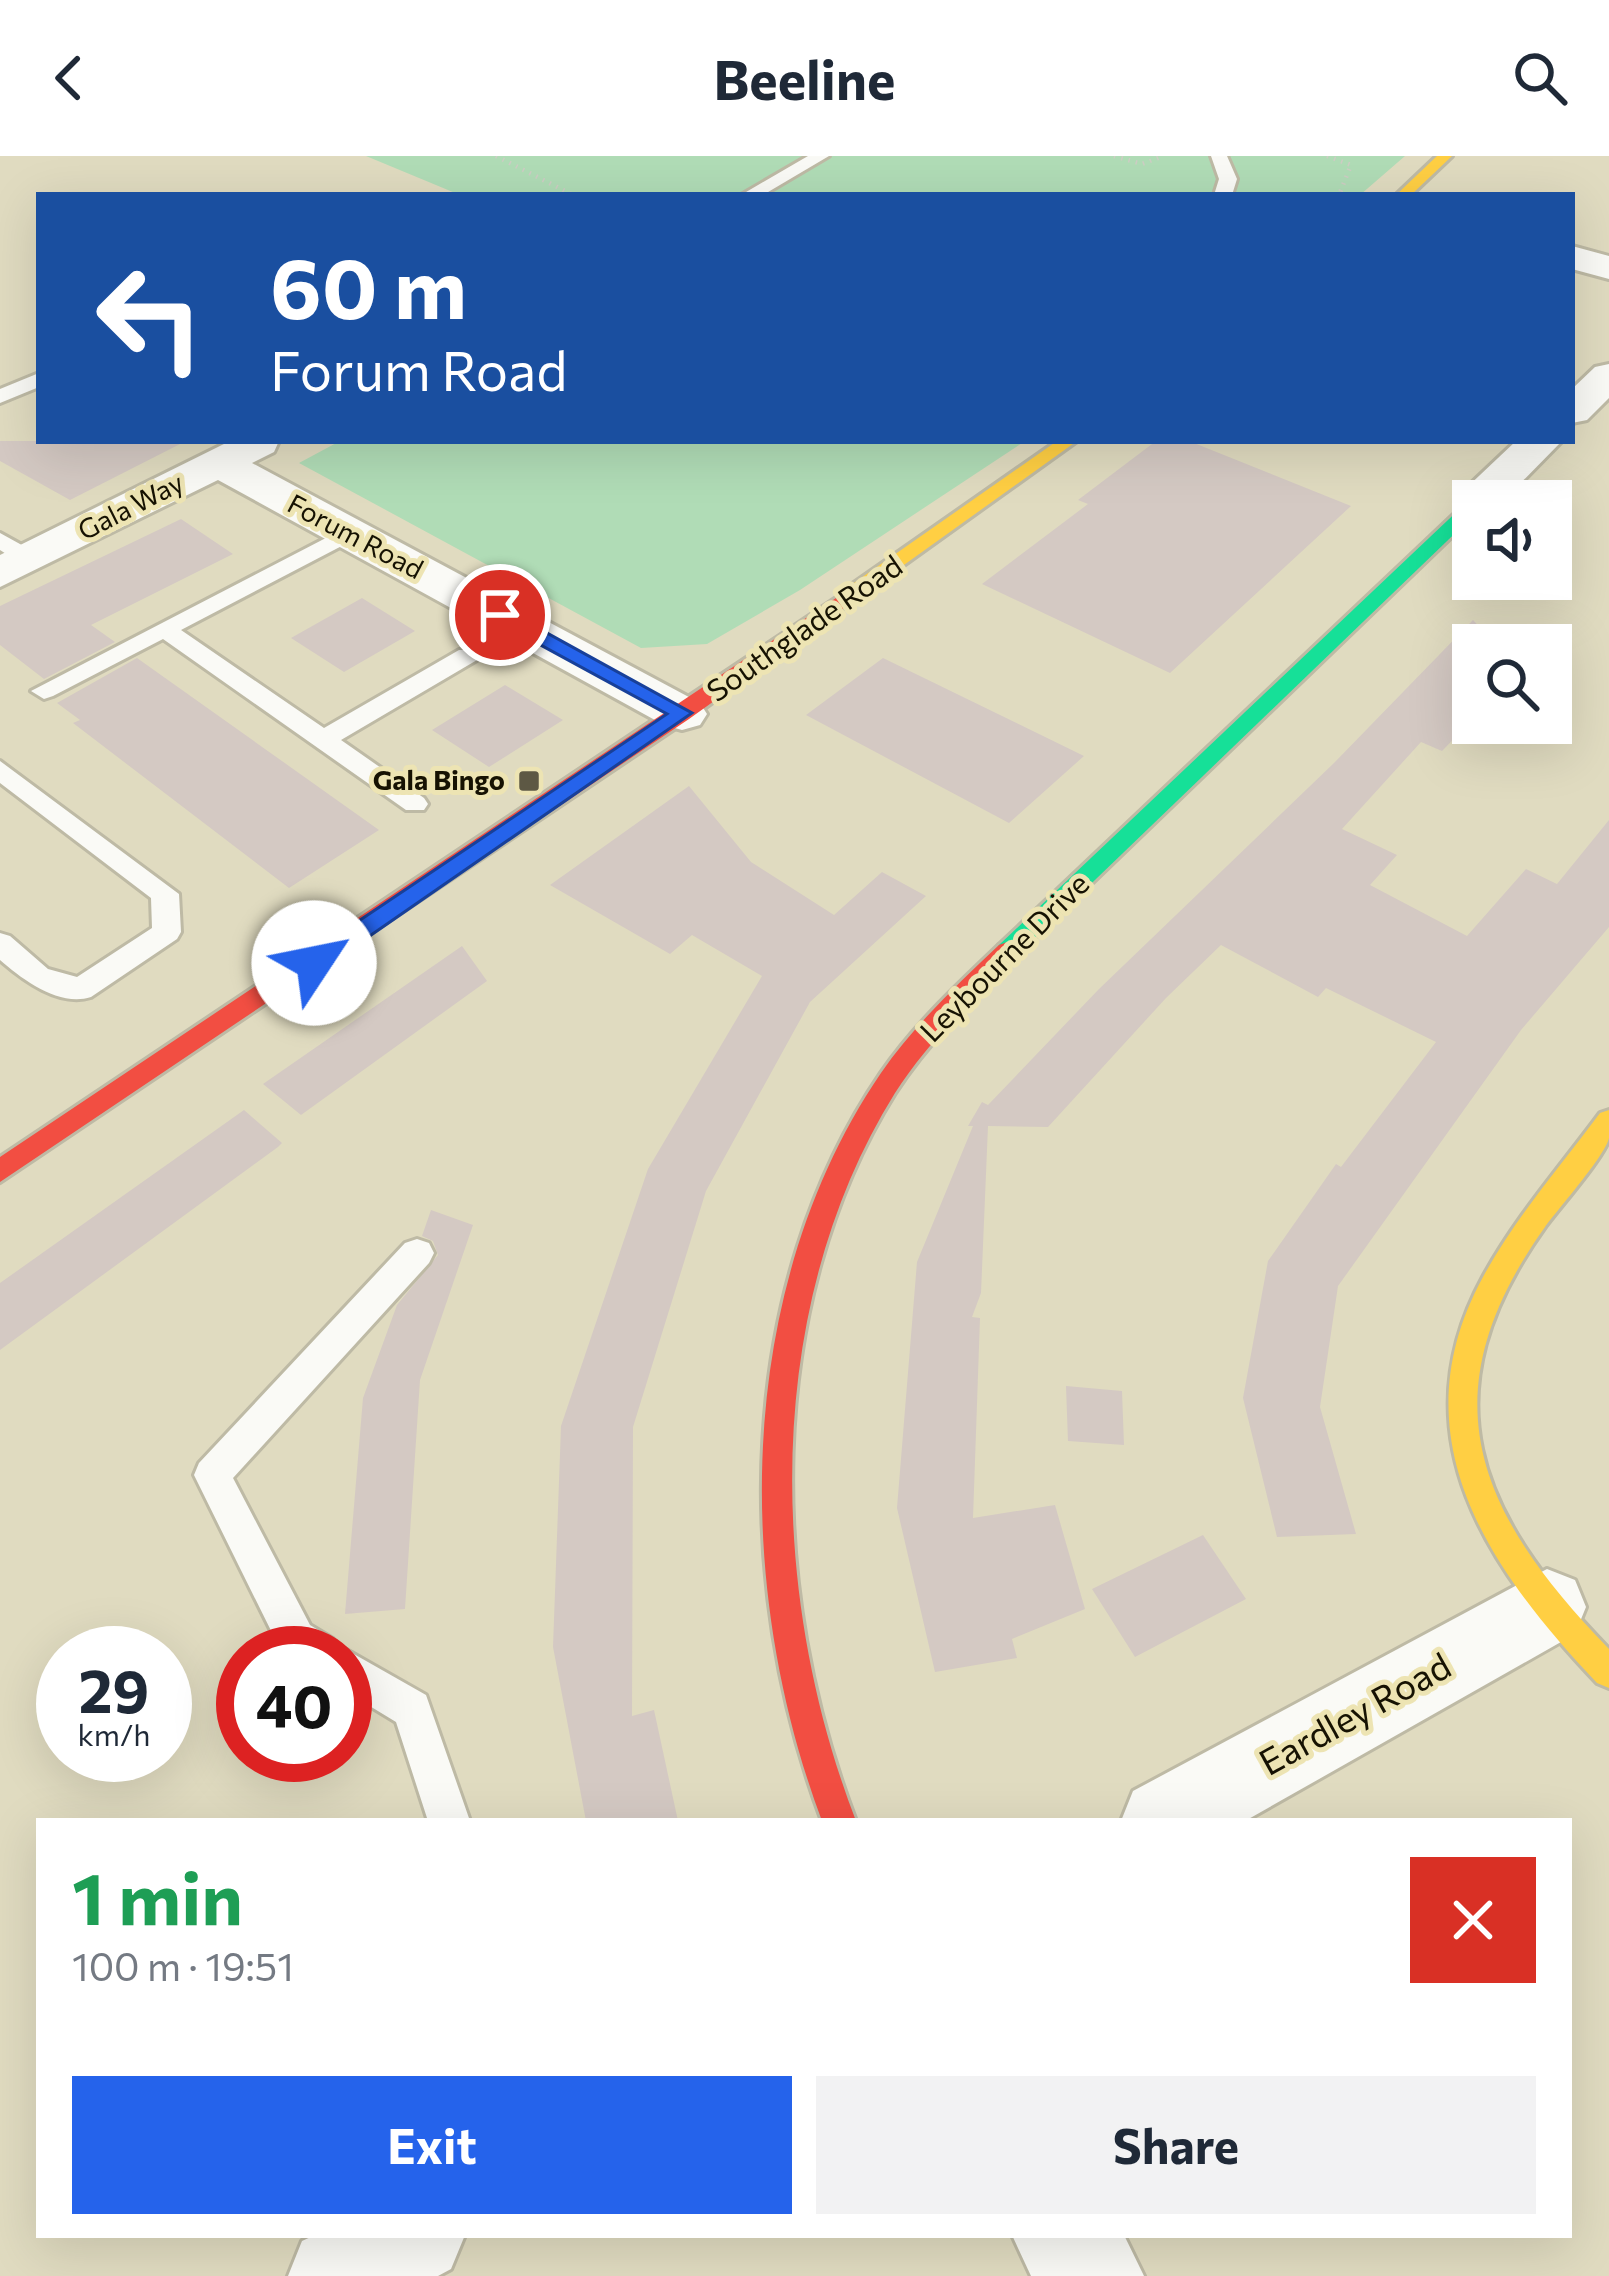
<!DOCTYPE html>
<html lang="en">
<head>
<meta charset="utf-8">
<style>
	body { margin:0; font-family:Commissioner,sans-serif; background:#f2f2f3; color:#1f2937; height:100vh; display:flex; flex-direction:column; font-size:45px; white-space:nowrap }
	* { box-sizing:border-box; margin:0 }
	p { font-size:39px; color:#747a83 }
	.icon { flex:none; width:66px; height:66px; fill:none; stroke:currentColor; stroke-width:2; stroke-linecap:round; stroke-linejoin:round }
	.map { position:relative; flex:1; overflow:hidden }
	.details { position:absolute; left:36px; top:1662px; width:1536px; height:420px; display:flex; flex-direction:column; background:#fff; border-radius:0px; box-shadow:0 12px 48px #0002 }
	.details>* { flex:none }
	.hud { position:absolute; left:36px; top:36px; width:1539px; height:252px; border-radius:0px; box-shadow:0 12px 48px #0002; background:#1a4fa0; color:#fff; overflow:hidden }
	.controls { position:absolute; left:1452px; top:324px; display:grid; gap:24px }
	.controls a { display:grid; place-items:center; width:120px; height:120px; border-radius:0px; background:#fff; box-shadow:0 12px 48px #0002; font-size:60px }
	.speed { position:absolute; left:36px; top:1470px; display:flex; gap:24px; font-size:60px; font-weight:700; text-align:center }
	.speed>* { display:grid; place-content:center; width:156px; height:156px; border-radius:50%; background:#fff; box-shadow:0 12px 48px #0002; line-height:1 }
	.speed small { font-size:30px; font-weight:400 }
	.speed .limit { border:18px solid #d22; background:#fff; color:#111 }
	.pin { position:absolute; display:grid; place-items:center; width:102px; height:102px; color:#fff; margin:-51px; border:6px solid #fff; border-radius:50%; box-shadow:0 3px 12px #0007 }
	.me { position:absolute; width:132px; margin:-66px; rotate:56deg; stroke-linejoin:round; filter:drop-shadow(0 0 9px #0008) }
	.turn { display:flex; align-items:center; gap:42px; height:252px; padding:0 36px; font-size:54px }
	.turn .icon { width:156px; height:156px; stroke-width:2.5 }
	.turn b { display:block; font-size:84px; line-height:102px }
	.round { display:grid; place-items:center; flex:none; width:126px; height:126px; border-radius:0px; background:#f2f2f3 }
	.head { display:flex; align-items:center; justify-content:space-between; height:204px; padding:0 36px }
	h1 { font-size:72px; font-weight:700; line-height:90px; color:#1e9e55 }
	.cta { display:flex; gap:24px; margin-top:auto; padding:24px 36px }
	.cta a { flex:1; height:138px; border-radius:0px; background:#2563eb; color:#fff; font-size:48px; font-weight:700; line-height:138px; text-align:center }
	.cta a+a { background:#f2f2f3; color:#1f2937 }
	header { display:flex; justify-content:space-between; align-items:center; height:156px; padding:0 36px; background:#fff; font-size:54px; font-weight:700 }
	.map>svg:first-child { display:block }
	.green { fill:#b0dcb6 }
	.building { fill:#d4c9c3 }
	.lines { fill:none; stroke-linecap:round; stroke-linejoin:round }
	.lane-casing { stroke:#bebaa5; stroke-width:6 }
	.street-casing { stroke:#bebaa5; stroke-width:6 }
	.fast-casing { stroke:#bebaa5; stroke-width:6 }
	.slow-casing { stroke:#bebaa5; stroke-width:6 }
	.jam-casing { stroke:#bebaa5; stroke-width:6 }
	.path { stroke:#cecdc4; stroke-width:4.5; stroke-dasharray:1.5 6; stroke-linecap:butt }
	.lane { fill:#fafaf6; fill-rule:evenodd }
	.street { fill:#fafaf6; fill-rule:evenodd }
	.fast { fill:#16e098; fill-rule:evenodd }
	.slow { fill:#ffcf43; fill-rule:evenodd }
	.jam { fill:#f24e42; fill-rule:evenodd }
	.route { fill:#2563eb; stroke:#184099; stroke-width:3 }
	.poi-dot { fill:#5d5844; stroke:#ede4b3; stroke-width:4.5 }
	.labels { text-anchor:middle; stroke-width:10; stroke-linejoin:round; paint-order:stroke }
	.far-street-label { font-size:27px; fill:#161202; stroke:#ede4b3 }
	.far-poi-label { font-size:27px; font-weight:bold; fill:#161202; stroke:#ede4b3; text-anchor:end }
	.street-label { font-size:30px; fill:#161202; stroke:#ede4b3 }
	.near-street-label { font-size:36px; fill:#161202; stroke:#ede4b3 }
</style>
</head>
<body>
<header><svg class="icon" aria-label="back" viewBox="0 0 24 24"><path d="M15 5l-7 7 7 7"/></svg>Beeline<svg class="icon" aria-label="search" viewBox="0 0 24 24"><circle cx="10" cy="10" r="6"/><path d="M15 15l6 6"/></svg></header>
<div class="map">
<svg width="1609" height="2120" viewBox="0 0 1609 2120">
	<rect width="100%" height="100%" fill="#e0dbc0"/>
	<!-- green -->
	<path class="green" d="M 366,0 L 1405,0 L 1360,39 L 460,39 Z
		M 340,285 L 1025,285 L 800,434 L 707,488 L 641,492 L 299,307 Z"/>
	<!-- building -->
	<path class="building" d="M 0,285 L 186,285 L 70,344 L 0,305 Z
		M 1156,285 L 1189,285 L 1351,350 L 1170,517 L 982,428 L 1088,348 L 1078,344 Z
		M 181,363 L 233,398 L 91,469 L 115,486 L 44,523 L 0,489 L 0,450 Z
		M 362,442 L 415,475 L 344,516 L 291,482 Z
		M 1473,464 L 1496,489 L 1473,489 L 1473,563 L 1442,595 L 1421,586 L 1342,673 L 1397,699 L 1370,729 L 1467,780 L 1526,713 L 1557,728 L 1609,664 L 1609,771 L 1521,874 L 1338,1130 L 1320,1251 L 1356,1378 L 1277,1381 L 1243,1242 L 1268,1105 L 1336,1008 L 1341,1011 L 1436,886 L 1326,832 L 1318,841 L 1221,789 L 1166,842 L 1048,971 L 988,970 L 981,1137 L 972,1161 L 980,1162 L 973,1362 L 1055,1349 L 1085,1453 L 1012,1483 L 1017,1502 L 935,1516 L 897,1352 L 917,1106 L 973,970 L 968,970 L 982,946 L 988,949 L 1099,833 L 1334,607 Z
		M 137,502 L 379,674 L 289,732 L 73,567 L 80,564 L 57,547 Z
		M 883,502 L 1084,600 L 1009,667 L 806,559 Z
		M 505,529 L 563,564 L 489,611 L 432,574 Z
		M 689,630 L 751,706 L 834,759 L 882,716 L 926,740 L 810,846 L 706,1035 L 633,1271 L 632,1560 L 654,1554 L 678,1665 L 586,1665 L 553,1491 L 561,1270 L 648,1013 L 762,820 L 692,779 L 670,798 L 550,729 Z
		M 462,790 L 487,825 L 301,959 L 263,928 Z
		M 244,954 L 282,987 L 278,991 L 0,1194 L 0,1127 Z
		M 431,1054 L 473,1069 L 420,1224 L 405,1453 L 345,1458 L 363,1242 L 397,1149 L 438,1099 L 433,1085 L 422,1080 Z
		M 1066,1230 L 1122,1235 L 1124,1289 L 1068,1285 Z
		M 1203,1379 L 1246,1443 L 1135,1501 L 1092,1433 Z"/>
	<g class="lines">
		<defs>
			<path id="lane" d="M 808,0 L 829,0 L 763,39 L 741,39 Z
				M 1211,0 L 1227,0 L 1237,23 L 1232,39 L 1214,39 L 1219,23 Z
				M 39,217 L 39,231 L 0,247 L 0,233 Z
				M 349,370 L 360,377 L 357,382 L 181,474 L 324,572 L 459,494 L 477,494 L 477,504 L 341,584 L 424,642 L 428,648 L 424,654 L 406,654 L 163,483 L 53,540 L 44,543 L 31,535 Z
				M 0,377 L 38,398 L 38,408 L 22,408 L 0,394 Z
				M 0,605 L 179,738 L 181,776 L 177,783 L 91,841 C 59,851 23,824 0,804 L 0,777 L 10,780 L 48,813 L 77,821 L 152,772 L 151,742 L 0,627 Z
				M 417,1083 L 429,1087 L 434,1097 L 429,1107 L 233,1322 L 310,1469 L 333,1483 L 338,1496 L 345,1493 L 426,1539 L 470,1665 L 428,1665 L 396,1566 L 345,1535 L 345,1497 L 282,1497 L 194,1319 L 199,1307 L 405,1087 Z"/>
			<path id="street" d="M 1572,90 L 1609,100 L 1609,123 L 1572,113 Z
				M 1609,208 L 1609,242 L 1587,264 L 1572,267 L 1572,233 L 1595,211 Z
				M 230,285 L 279,285 L 274,296 L 252,307 L 700,547 L 707,558 L 700,569 L 682,574 L 664,569 L 218,324 L 0,431 L 0,399 Z
				M 1516,285 L 1562,285 L 1503,345 L 1473,345 L 1473,357 L 1462,354 L 1456,345 L 1462,336 Z
				M 1547,1413 L 1575,1424 L 1586,1451 L 1575,1478 L 1245,1665 L 1121,1665 L 1133,1635 Z
				M 315,2079 L 465,2079 L 451,2113 L 438,2120 L 288,2120 L 302,2085 Z
				M 1012,2079 L 1124,2079 L 1144,2120 L 1031,2120 Z"/>
			<path id="fast" d="M 1473,345 L 1473,360 L 1015,801 L 999,801 L 995,795 L 999,789 L 1467,346 Z"/>
			<path id="slow" d="M 1437,0 L 1452,0 L 1411,39 L 1396,39 Z
				M 1057,285 L 1077,285 L 855,444 L 841,444 L 841,436 Z
				M 1609,954 C 1609,962 1609,974 1609,982 C 1605,1000 1558,1053 1545,1071 C 1425,1239 1476,1356 1609,1493 L 1609,1532 L 1597,1527 C 1488,1412 1396,1280 1483,1121 C 1515,1062 1560,1011 1600,957 Z"/>
			<path id="jam" d="M 848,434 L 858,440 L 855,444 L 689,563 L 0,1026 L 0,1001 Z
				M 1007,786 L 1015,789 L 1019,795 L 1015,801 C 972,843 928,886 895,937 C 762,1150 768,1437 856,1665 L 822,1665 C 733,1428 735,1131 881,917 C 914,869 957,829 999,789 Z"/>
		</defs>
		<!-- lane casing -->
		<use href="#lane" class="lane-casing"/>
		<!-- street casing -->
		<use href="#street" class="street-casing"/>
		<!-- fast casing -->
		<use href="#fast" class="fast-casing"/>
		<!-- slow casing -->
		<use href="#slow" class="slow-casing"/>
		<!-- jam casing -->
		<use href="#jam" class="jam-casing"/>
		<!-- path -->
		<path class="path" d="M 496,0 L 573,39
			M 1114,0 L 1142,8 L 1163,0
			M 1327,0 L 1351,9 L 1339,39"/>
		<!-- lane -->
		<use href="#lane" class="lane"/>
		<!-- street -->
		<use href="#street" class="street"/>
		<!-- fast -->
		<use href="#fast" class="fast"/>
		<!-- slow -->
		<use href="#slow" class="slow"/>
		<!-- jam -->
		<use href="#jam" class="jam"/>
	</g>
	<!-- route -->
	<path class="route" d="M 493,455 L 507,455 L 692,557 L 322,813 L 305,813 L 305,801 L 667,558 L 493,463 Z"/>
	<!-- markers -->
	<rect class="poi-dot" x="517" y="613" width="24" height="24" rx="6"/>
	<g class="labels">
		<!-- far-street labels -->
		<g class="far-street-label">
			<text transform="translate(131 351) rotate(-27)" y="9">Gala Way</text>
			<text transform="translate(355 381) rotate(28)" y="9">Forum Road</text>
		</g>
		<!-- far-poi labels -->
		<g class="far-poi-label">
			<text x="505" y="634">Gala Bingo</text>
		</g>
		<!-- street labels -->
		<g class="street-label">
			<text transform="translate(805 473) rotate(-35)" y="10">Southglade Road</text>
			<text transform="translate(1005 802) rotate(-45)" y="10">Leybourne Drive</text>
		</g>
		<!-- near-street labels -->
		<g class="near-street-label">
			<text transform="translate(1355 1558) rotate(-29)" y="13">Eardley Road</text>
		</g>
	</g>
</svg>
<div class="controls">
<a><svg class="icon" aria-label="sound" viewBox="0 0 24 24"><path d="M4 9h4l5-4v14l-5-4H4zM17 9q2 3 0 6"/></svg></a>
<a><svg class="icon" aria-label="search" viewBox="0 0 24 24"><circle cx="10" cy="10" r="6"/><path d="M15 15l6 6"/></svg></a>
</div>
<div class="speed"><div>29<small>km/h</small></div><div class="limit">40</div></div>
<div class="pin" style="left:500px;top:459px;background:#d93025"><svg class="icon" aria-label="arrive" viewBox="0 0 24 24"><path d="M6 21V4h12l-3 4 3 4H6"/></svg></div>
<svg class="me" style="left:314px;top:807px" viewBox="-20 -20 40 40"><circle r="19" fill="#fff"/><path d="M0-13L10 11 0 6-10 11z" fill="#2563eb"/></svg>
<div class="hud">
<div class="turn"><svg class="icon" aria-label="left" viewBox="0 0 24 24"><path d="M17 20v-9H6M10 6l-5 5 5 5"/></svg><div><b>60 m</b>Forum Road</div></div>
</div>
<section class="details">
<div class="head"><div><h1>1 min</h1><p>100 m · 19:51</p></div><a class="round" style="background:#d93025;color:#fff"><svg class="icon" aria-label="close" viewBox="0 0 24 24"><path d="M6 6l12 12M18 6L6 18"/></svg></a></div>
<div class="cta"><a>Exit</a><a>Share</a></div>
</section>
</div>
</body>
</html>
